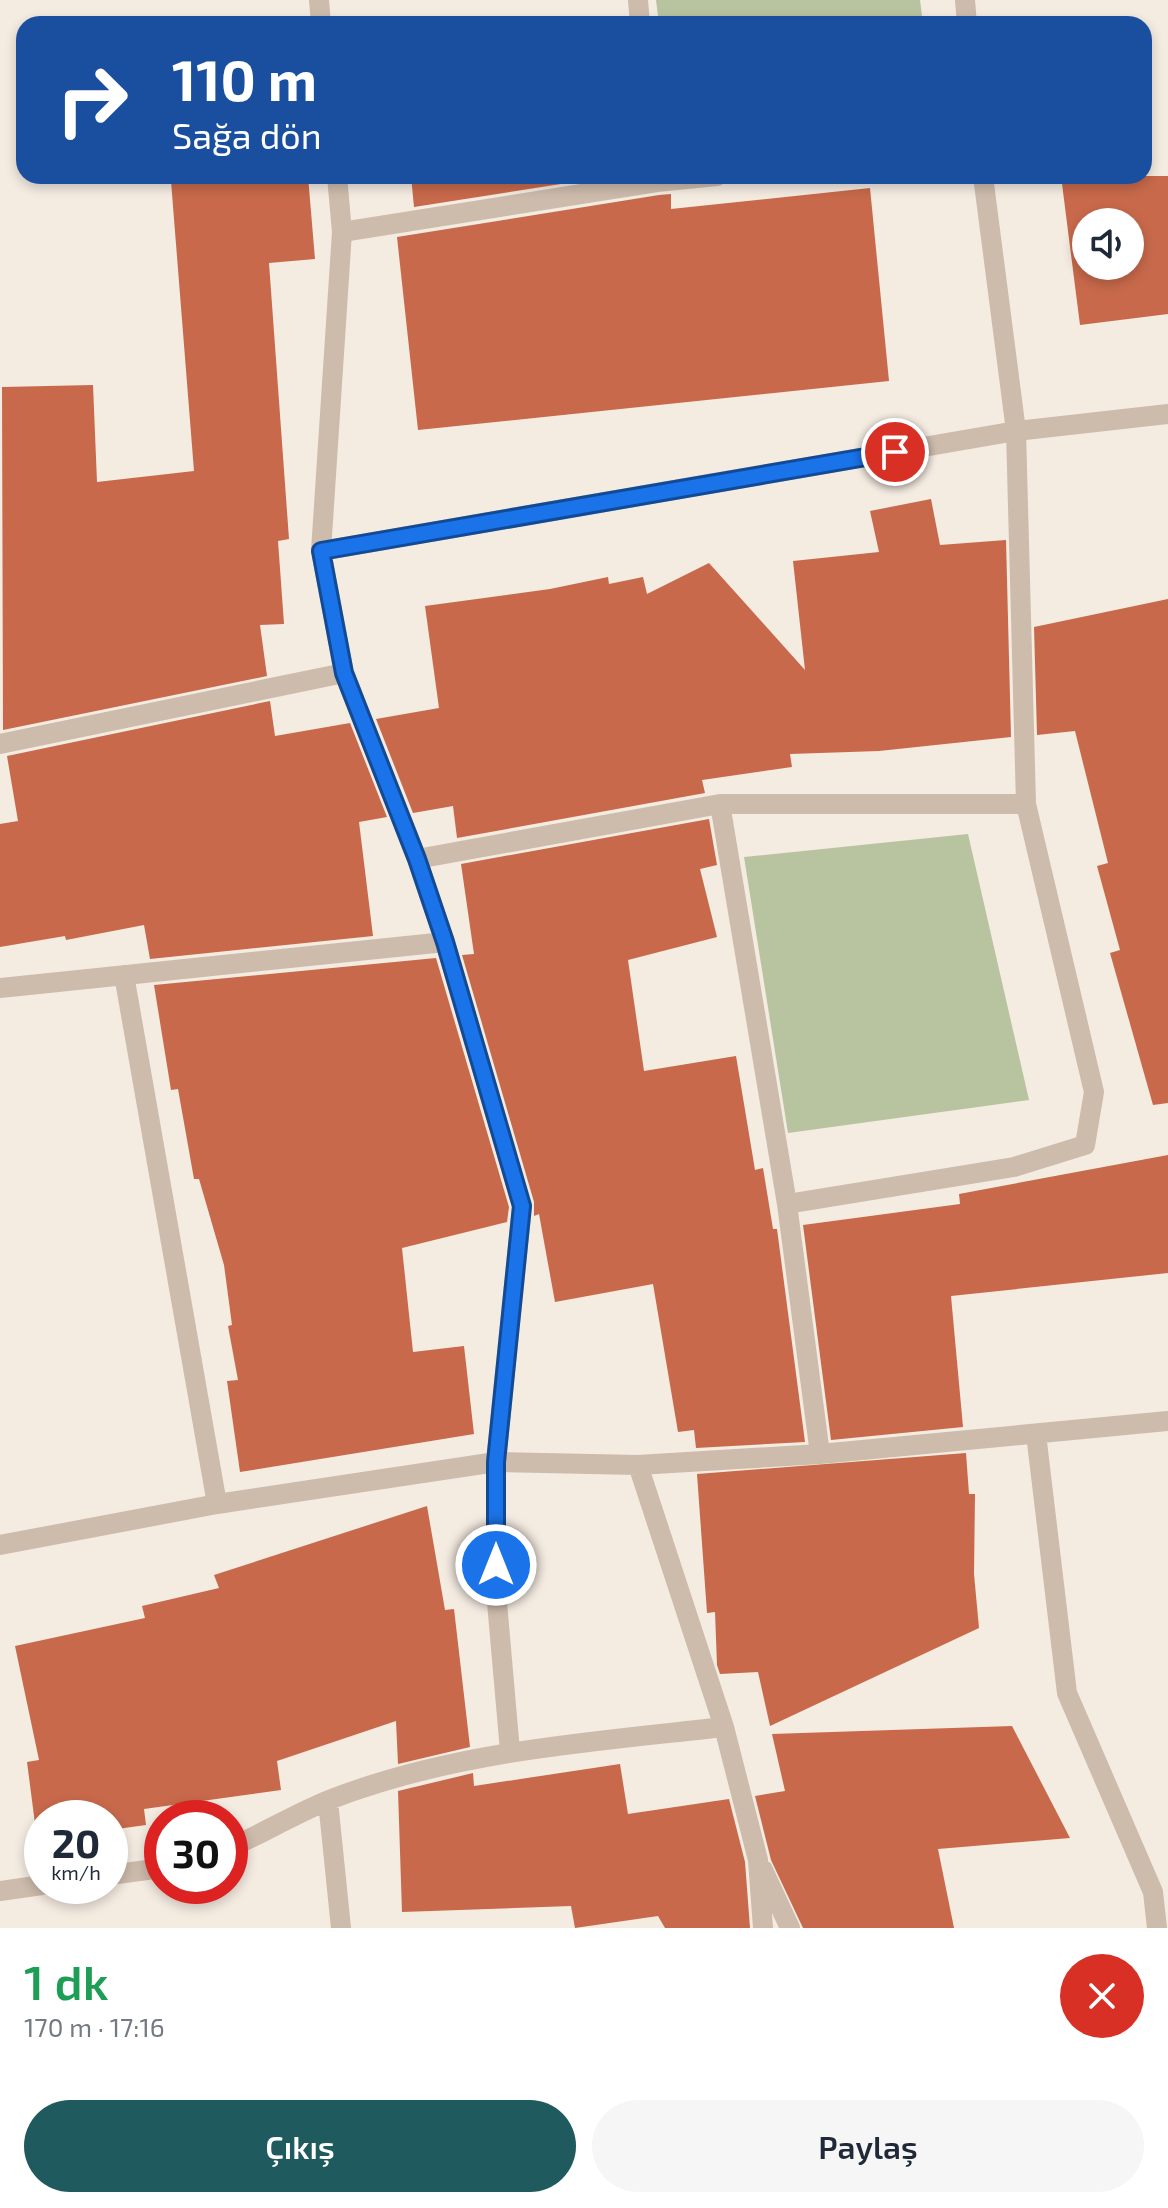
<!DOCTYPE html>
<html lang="tr">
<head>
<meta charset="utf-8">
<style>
	body { margin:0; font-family:"Exo 2",sans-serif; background:#f6f6f7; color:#1f2937; height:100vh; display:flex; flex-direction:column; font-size:30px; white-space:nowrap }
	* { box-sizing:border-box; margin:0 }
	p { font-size:26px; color:#747a83 }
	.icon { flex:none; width:44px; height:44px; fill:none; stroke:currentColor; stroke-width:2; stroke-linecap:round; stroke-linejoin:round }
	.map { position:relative; height:1928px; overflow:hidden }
	.drawer { display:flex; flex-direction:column; background:#fff; flex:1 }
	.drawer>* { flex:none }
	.guide { position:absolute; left:16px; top:16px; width:1136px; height:168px; border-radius:24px; box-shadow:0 4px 12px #0003; background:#1a4fa0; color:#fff; overflow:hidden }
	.fabs { position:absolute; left:1072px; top:208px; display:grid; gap:16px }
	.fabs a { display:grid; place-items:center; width:72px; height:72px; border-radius:50%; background:#fff; box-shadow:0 4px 12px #0003; font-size:40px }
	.speed { position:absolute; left:24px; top:1800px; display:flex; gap:16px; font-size:40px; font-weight:700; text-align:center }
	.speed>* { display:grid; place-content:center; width:104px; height:104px; border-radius:50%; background:#fff; box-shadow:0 4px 12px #0003; line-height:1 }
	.speed small { font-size:20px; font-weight:400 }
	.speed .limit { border:12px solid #d22; background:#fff; color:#111 }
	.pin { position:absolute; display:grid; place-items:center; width:68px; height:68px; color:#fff; margin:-34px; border:4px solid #fff; border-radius:50%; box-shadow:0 2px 8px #0007 }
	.me { position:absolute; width:88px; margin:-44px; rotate:0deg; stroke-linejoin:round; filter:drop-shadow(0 0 6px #0008) }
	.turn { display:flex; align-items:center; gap:28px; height:168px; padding:0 24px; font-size:36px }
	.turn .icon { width:104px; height:104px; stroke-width:2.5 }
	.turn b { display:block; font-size:56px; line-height:68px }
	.round { display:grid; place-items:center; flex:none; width:84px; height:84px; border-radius:42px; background:#f6f6f7 }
	.overview { display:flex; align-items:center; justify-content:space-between; height:136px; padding:0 24px }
	h1 { font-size:48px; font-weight:600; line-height:60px; color:#1e9e55 }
	.action { display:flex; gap:16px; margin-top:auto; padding:16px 24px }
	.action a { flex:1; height:92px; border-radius:48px; background:#1f5a5e; color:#fff; font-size:32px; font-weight:600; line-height:92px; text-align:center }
	.action a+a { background:#f6f6f7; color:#1f2937 }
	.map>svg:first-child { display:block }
	.green { fill:#b8c4a0 }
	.building { fill:#c8694b; fill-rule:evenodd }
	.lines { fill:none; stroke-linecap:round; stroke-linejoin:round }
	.minor { stroke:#cdbbac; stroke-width:20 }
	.route-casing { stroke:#114b97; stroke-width:20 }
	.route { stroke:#1a73e8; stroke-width:14 }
</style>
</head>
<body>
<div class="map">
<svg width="1168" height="1928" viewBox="0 0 1168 1928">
	<rect width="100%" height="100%" fill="#f4ebe1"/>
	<!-- green -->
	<path class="green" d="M 656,0 L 920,0 L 923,24 L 659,24 Z
		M 968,834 L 1029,1100 L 788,1133 L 744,857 Z"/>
	<!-- building -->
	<path class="building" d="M 238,176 L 308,176 L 315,259 L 269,263 L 289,539 L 278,541 L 284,624 L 260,625 L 267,676 L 3,730 L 2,387 L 93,385 L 97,482 L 194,471 L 171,181 Z
		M 411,176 L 612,176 L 414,207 Z
		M 1061,176 L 1168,176 L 1168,314 L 1080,325 ZM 1086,222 L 1130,222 L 1130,266 L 1086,266 Z
		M 870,188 L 889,381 L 418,430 L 397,237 L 659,195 L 671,194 L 671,209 Z
		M 931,499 L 940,545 L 1006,540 L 1011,737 L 879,751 L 790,754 L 792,767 L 702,780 L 705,793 L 457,838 L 453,806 L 413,813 L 376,719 L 439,708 L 425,606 L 550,589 L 608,577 L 609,584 L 643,577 L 647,594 L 709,563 L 805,670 L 793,561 L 879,552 L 870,511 Z
		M 1168,599 L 1168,1103 L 1153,1105 L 1110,953 L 1120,950 L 1097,866 L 1108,863 L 1075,731 L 1037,735 L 1034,627 Z
		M 270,701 L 275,736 L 350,723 L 387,817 L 359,822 L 373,936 L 150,959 L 144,925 L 66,940 L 65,936 L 0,947 L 0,824 L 18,821 L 7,756 Z
		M 709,819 L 717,865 L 700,869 L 717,937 L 628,960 L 644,1071 L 736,1056 L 755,1170 L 763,1168 L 773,1229 L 777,1229 L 805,1442 L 696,1448 L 694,1430 L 678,1432 L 653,1284 L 555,1302 L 539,1214 L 534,1216 L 534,1202 L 462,955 L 474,954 L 461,864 Z
		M 436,958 L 509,1207 L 507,1222 L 402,1248 L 413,1352 L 464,1346 L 474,1434 L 240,1472 L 227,1381 L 238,1380 L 228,1326 L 232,1325 L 224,1265 L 199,1179 L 194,1179 L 178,1089 L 171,1090 L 154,985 Z
		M 1168,1155 L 1168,1273 L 951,1296 L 963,1427 L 831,1440 L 803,1225 L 960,1204 L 959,1194 Z
		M 966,1453 L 969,1494 L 975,1494 L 974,1574 L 979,1628 L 770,1726 L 758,1672 L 720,1674 L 717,1665 L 715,1612 L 707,1613 L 697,1474 Z
		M 427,1506 L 445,1610 L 454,1609 L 470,1747 L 398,1764 L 396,1721 L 277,1761 L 281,1790 L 144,1809 L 146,1825 L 110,1830 L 110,1818 L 42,1818 L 42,1839 L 37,1839 L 27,1762 L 39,1760 L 15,1646 L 145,1618 L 142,1606 L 219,1588 L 214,1575 Z
		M 1012,1726 L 1070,1838 L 938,1849 L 954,1928 L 803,1928 L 771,1860 L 755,1796 L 785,1791 L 772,1734 Z
		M 620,1764 L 628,1814 L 729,1799 L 745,1862 L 750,1928 L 665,1928 L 658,1916 L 575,1928 L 571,1906 L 402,1912 L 398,1791 L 473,1773 L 474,1786 Z"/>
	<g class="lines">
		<!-- minor -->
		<path class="minor" d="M 319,0 L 321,24
			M 638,0 L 640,24
			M 965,0 L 967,24
			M 342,232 L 657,182 L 717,176
			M 321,551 L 342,232 L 337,176
			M 0,744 L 344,673
			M 720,804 L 787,1204 L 820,1454
			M 417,859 L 720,804 L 1026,804
			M 124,975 L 217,1504
			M 0,988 L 445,942
			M 787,1204 L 1014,1167 L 1085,1145 L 1094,1092 L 1026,804 L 1016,431 L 983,176
			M 1036,1434 L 1067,1693 L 1153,1892 L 1157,1928
			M 638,1465 L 724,1727 L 758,1860 L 763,1928
			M 0,1545 L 217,1504 L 496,1462 L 638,1465 L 820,1454 L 1168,1421
			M 510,1751 L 496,1591 L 496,1462 L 522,1206 L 445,942 L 417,859 L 344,673 L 321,551 L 1016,431 L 1168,414
			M 328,1801 L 341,1928
			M 230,1848 C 263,1833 295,1814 329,1800 C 454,1751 591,1742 724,1727
			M 763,1870 L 790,1928
			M 110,1875 L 162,1868
			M 0,1891 L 42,1885"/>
	</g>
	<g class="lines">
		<defs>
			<path id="route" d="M 496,1565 L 496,1462 L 522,1206 L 445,942 L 417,859 L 344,673 L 321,551 L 895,452"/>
		</defs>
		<!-- route casing -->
		<use href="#route" class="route-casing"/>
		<!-- route -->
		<use href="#route" class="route"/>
	</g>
</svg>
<div class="fabs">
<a><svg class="icon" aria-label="sound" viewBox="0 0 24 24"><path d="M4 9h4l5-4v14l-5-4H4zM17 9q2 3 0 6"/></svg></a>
</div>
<div class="speed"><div>20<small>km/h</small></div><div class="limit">30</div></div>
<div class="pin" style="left:895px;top:452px;background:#d93025"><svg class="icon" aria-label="arrive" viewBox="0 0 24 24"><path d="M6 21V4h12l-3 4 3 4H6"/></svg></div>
<svg class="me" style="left:496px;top:1565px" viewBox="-20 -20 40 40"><circle r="17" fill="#1a73e8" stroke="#fff" stroke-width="3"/><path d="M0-11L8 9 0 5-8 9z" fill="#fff"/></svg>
<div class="guide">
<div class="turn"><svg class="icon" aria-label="right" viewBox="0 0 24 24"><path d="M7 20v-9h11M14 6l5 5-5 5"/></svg><div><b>110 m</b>Sağa dön</div></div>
</div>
</div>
<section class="drawer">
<div class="overview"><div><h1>1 dk</h1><p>170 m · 17:16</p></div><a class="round" style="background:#d93025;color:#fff"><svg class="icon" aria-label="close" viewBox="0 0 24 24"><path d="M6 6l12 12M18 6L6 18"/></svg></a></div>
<div class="action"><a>Çıkış</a><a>Paylaş</a></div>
</section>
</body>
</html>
